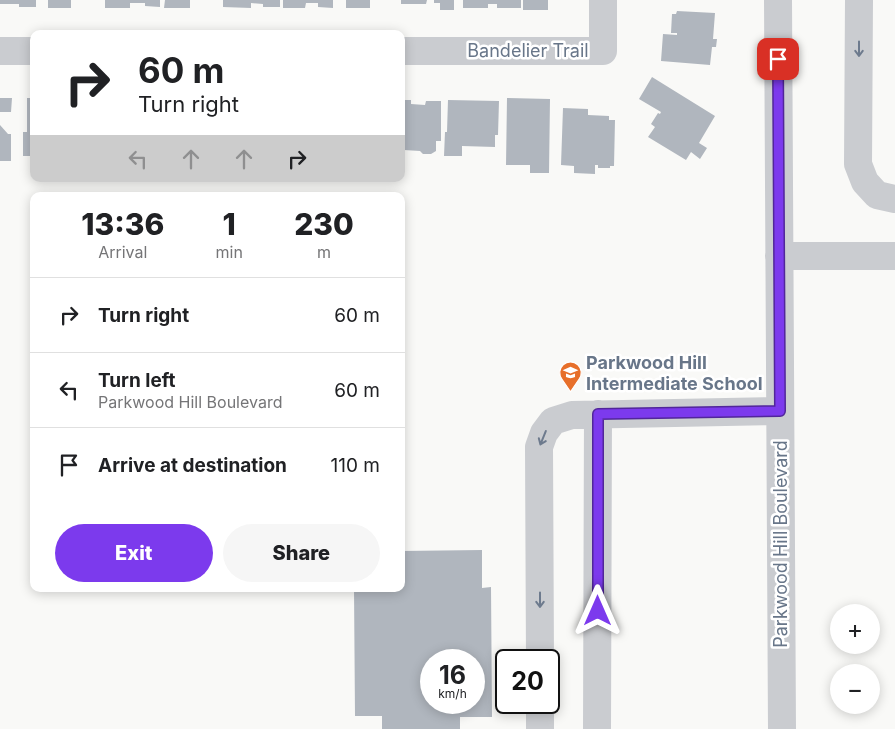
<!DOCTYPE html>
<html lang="en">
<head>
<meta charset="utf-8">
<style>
	body { margin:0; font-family:Inter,sans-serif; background:#f6f6f6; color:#202124; height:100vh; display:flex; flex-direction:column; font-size:19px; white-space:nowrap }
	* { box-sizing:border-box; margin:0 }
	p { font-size:16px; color:#757577 }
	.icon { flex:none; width:28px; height:28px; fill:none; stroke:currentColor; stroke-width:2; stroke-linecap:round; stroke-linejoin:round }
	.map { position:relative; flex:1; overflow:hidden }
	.side { position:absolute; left:30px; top:192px; width:375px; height:400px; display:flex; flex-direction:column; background:#fff; border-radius:10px; box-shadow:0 2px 12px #0003 }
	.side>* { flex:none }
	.top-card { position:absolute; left:30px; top:30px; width:375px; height:152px; border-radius:10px; box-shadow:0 2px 12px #0003; background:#fff; color:#202124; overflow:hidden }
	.tools { position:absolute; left:830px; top:604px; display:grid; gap:10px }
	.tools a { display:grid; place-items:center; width:50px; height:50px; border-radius:50%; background:#fff; box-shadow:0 2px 12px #0003; font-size:25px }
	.speed { position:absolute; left:420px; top:649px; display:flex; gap:10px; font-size:25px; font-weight:700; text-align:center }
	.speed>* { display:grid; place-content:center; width:65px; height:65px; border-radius:50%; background:#fff; box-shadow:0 2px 12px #0003; line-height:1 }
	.speed small { font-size:12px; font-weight:400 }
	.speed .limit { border:2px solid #111; border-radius:8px; background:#fff; color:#111 }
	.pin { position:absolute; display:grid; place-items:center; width:42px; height:42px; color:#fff; margin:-21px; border-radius:10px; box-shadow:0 2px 8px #0006 }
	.me { position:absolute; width:55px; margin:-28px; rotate:0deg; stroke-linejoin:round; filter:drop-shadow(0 0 4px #0008) }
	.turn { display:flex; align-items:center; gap:18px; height:105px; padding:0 25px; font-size:22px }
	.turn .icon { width:65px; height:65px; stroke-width:2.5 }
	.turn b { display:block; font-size:35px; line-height:42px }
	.lanes { display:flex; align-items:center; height:48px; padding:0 25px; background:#0003; justify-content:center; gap:25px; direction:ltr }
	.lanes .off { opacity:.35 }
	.eta { display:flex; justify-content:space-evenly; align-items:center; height:85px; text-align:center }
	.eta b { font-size:30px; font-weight:800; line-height:35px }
	.cta { display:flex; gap:10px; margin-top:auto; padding:10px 25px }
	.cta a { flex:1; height:58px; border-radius:30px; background:#7c3aed; color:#fff; font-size:20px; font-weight:800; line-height:58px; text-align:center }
	.cta a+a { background:#f6f6f6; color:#202124 }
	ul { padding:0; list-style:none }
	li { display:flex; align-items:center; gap:15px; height:75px; padding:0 25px; border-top:1px solid #e0e0e0 }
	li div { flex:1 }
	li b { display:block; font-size:19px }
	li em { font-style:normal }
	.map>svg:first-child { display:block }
	.building { fill:#b0b6be; fill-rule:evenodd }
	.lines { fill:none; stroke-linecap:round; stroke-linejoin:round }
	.minor { stroke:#caccd0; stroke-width:28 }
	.oneway { stroke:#6d7a8d }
	.route-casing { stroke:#51269a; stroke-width:12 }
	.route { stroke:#7c3aed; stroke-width:9 }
	.labels { text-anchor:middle; stroke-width:5; stroke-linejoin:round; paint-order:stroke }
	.street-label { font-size:18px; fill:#687689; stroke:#fff }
	.poi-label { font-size:18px; font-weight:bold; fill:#687689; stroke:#fff; text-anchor:start }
</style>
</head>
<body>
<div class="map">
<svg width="895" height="729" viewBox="0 0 895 729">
	<rect width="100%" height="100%" fill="#f9f9f7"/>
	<!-- building -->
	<path class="building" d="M 0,0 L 36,0 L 36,7 L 19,7 L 19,4 L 0,4 Z
		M 48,0 L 71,0 L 71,8 L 48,8 Z
		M 105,0 L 160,0 L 160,7 L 145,6 L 145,3 L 130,3 L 130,8 L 105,8 Z
		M 165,0 L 190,0 L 190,8 L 164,8 Z
		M 223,0 L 280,0 L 280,7 L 263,7 L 263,4 L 251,3 L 251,8 L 223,7 Z
		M 283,0 L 333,0 L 333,8 L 318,7 L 318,3 L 306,3 L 305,8 L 283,8 Z
		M 346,0 L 370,0 L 370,8 L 346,8 Z
		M 401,0 L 427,0 L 426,4 L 401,4 Z
		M 434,0 L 454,0 L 454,10 L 440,10 L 440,3 L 434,3 Z
		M 463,0 L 521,0 L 521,8 L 497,8 L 497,4 L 488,4 L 488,8 L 463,8 Z
		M 523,0 L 548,0 L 548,10 L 523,10 Z
		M 677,11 L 715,13 L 713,39 L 717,39 L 716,47 L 712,47 L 710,65 L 661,61 L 663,34 L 677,35 L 677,33 L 671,33 L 672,14 L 676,14 Z
		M 652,77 L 715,116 L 699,143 L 707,148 L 700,159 L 691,152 L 686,160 L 648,137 L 655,127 L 651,124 L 658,113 L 660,114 L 661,112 L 639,99 Z
		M 0,98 L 12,98 L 11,112 L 0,112 Z
		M 27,98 L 34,98 L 34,156 L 23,156 L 23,132 L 27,132 Z
		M 507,98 L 550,99 L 549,173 L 530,173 L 530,165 L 506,165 Z
		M 401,100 L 411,100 L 411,104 L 425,105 L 426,101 L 441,101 L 441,141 L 436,141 L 436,151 L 431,154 L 423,154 L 420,151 L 404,150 L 404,158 L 401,158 Z
		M 448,100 L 499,101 L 498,135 L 495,135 L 495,147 L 462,146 L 462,156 L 444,156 L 445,132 L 447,132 Z
		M 563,108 L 588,109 L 588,115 L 609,116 L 609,120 L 615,120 L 614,166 L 610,166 L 610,168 L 598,168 L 598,165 L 595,165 L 595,174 L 574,173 L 574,166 L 561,165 Z
		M 0,125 L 8,134 L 11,134 L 11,161 L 0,161 Z
		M 482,550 L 482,588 L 491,587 L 492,717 L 460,717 L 460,729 L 382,729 L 382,716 L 355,716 L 354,589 L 401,589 L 401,551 ZM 431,660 L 474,660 L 474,702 L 431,702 Z"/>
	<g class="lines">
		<!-- minor -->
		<path class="minor" d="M 778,0 L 782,729
			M 859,0 L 858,164 L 865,182 L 877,195 L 895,199
			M 0,51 L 34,51
			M 401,51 L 603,51 L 603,0
			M 779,256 L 895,256
			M 540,660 L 539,447 L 544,433 L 553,421 L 572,415 L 780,411
			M 540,702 L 540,729
			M 597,729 L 598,414"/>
	</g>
	<!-- one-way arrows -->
	<defs><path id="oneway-shaft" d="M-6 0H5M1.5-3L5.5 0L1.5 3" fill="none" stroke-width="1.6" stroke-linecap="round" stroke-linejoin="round" transform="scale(1.25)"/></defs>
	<g class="oneway">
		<use href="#oneway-shaft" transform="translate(859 49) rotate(90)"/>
		<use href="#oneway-shaft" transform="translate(543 438) rotate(112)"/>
		<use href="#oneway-shaft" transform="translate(540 600) rotate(90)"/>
	</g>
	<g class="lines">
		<defs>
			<path id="route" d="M 598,611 L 598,414 L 780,411 L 778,59"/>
		</defs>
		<!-- route casing -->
		<use href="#route" class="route-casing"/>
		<!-- route -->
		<use href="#route" class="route"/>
	</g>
	<!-- icons -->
	<defs>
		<symbol id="school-pin" viewBox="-11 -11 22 30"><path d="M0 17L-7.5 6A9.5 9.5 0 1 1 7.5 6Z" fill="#e76f2a" stroke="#fff"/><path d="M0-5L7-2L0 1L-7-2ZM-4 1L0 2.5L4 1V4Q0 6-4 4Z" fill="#fff"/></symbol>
	</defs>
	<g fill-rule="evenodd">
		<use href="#school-pin" x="558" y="360" width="25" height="34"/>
	</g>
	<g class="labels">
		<!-- street labels -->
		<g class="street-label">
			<text x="528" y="57">Bandelier Trail</text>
			<text transform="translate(781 544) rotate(-90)" y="6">Parkwood Hill Boulevard</text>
		</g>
		<!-- poi labels -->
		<g class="poi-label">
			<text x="586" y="369">Parkwood Hill<tspan x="586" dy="21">Intermediate School</tspan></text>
		</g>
	</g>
</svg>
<div class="tools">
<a>+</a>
<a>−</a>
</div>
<div class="speed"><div>16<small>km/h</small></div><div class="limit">20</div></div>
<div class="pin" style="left:778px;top:59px;background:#d93025"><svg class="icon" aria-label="arrive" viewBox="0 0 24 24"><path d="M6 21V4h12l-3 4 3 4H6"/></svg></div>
<svg class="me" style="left:598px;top:611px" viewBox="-20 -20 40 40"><path d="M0-17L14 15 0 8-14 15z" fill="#7c3aed" stroke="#fff" stroke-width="4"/></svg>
<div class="top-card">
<div class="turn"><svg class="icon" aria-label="right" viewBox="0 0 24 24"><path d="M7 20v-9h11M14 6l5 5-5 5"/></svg><div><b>60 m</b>Turn right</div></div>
<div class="lanes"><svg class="icon off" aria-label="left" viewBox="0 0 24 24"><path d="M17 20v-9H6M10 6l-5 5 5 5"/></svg><svg class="icon off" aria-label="ahead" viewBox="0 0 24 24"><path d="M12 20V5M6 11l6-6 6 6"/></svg><svg class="icon off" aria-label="ahead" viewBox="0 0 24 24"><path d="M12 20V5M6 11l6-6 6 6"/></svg><svg class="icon" aria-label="right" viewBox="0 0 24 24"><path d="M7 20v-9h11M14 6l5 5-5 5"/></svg></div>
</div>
<section class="side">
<div class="eta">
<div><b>13:36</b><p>Arrival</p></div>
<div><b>1</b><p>min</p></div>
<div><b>230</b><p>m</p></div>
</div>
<ul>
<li><svg class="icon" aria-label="right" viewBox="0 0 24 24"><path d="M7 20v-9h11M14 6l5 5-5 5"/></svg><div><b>Turn right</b></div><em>60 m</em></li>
<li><svg class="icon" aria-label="left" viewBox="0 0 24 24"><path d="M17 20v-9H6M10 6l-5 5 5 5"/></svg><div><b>Turn left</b><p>Parkwood Hill Boulevard</p></div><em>60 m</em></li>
<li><svg class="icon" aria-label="arrive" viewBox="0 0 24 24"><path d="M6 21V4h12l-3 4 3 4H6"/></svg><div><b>Arrive at destination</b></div><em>110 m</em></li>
</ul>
<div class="cta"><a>Exit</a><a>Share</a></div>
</section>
</div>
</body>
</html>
